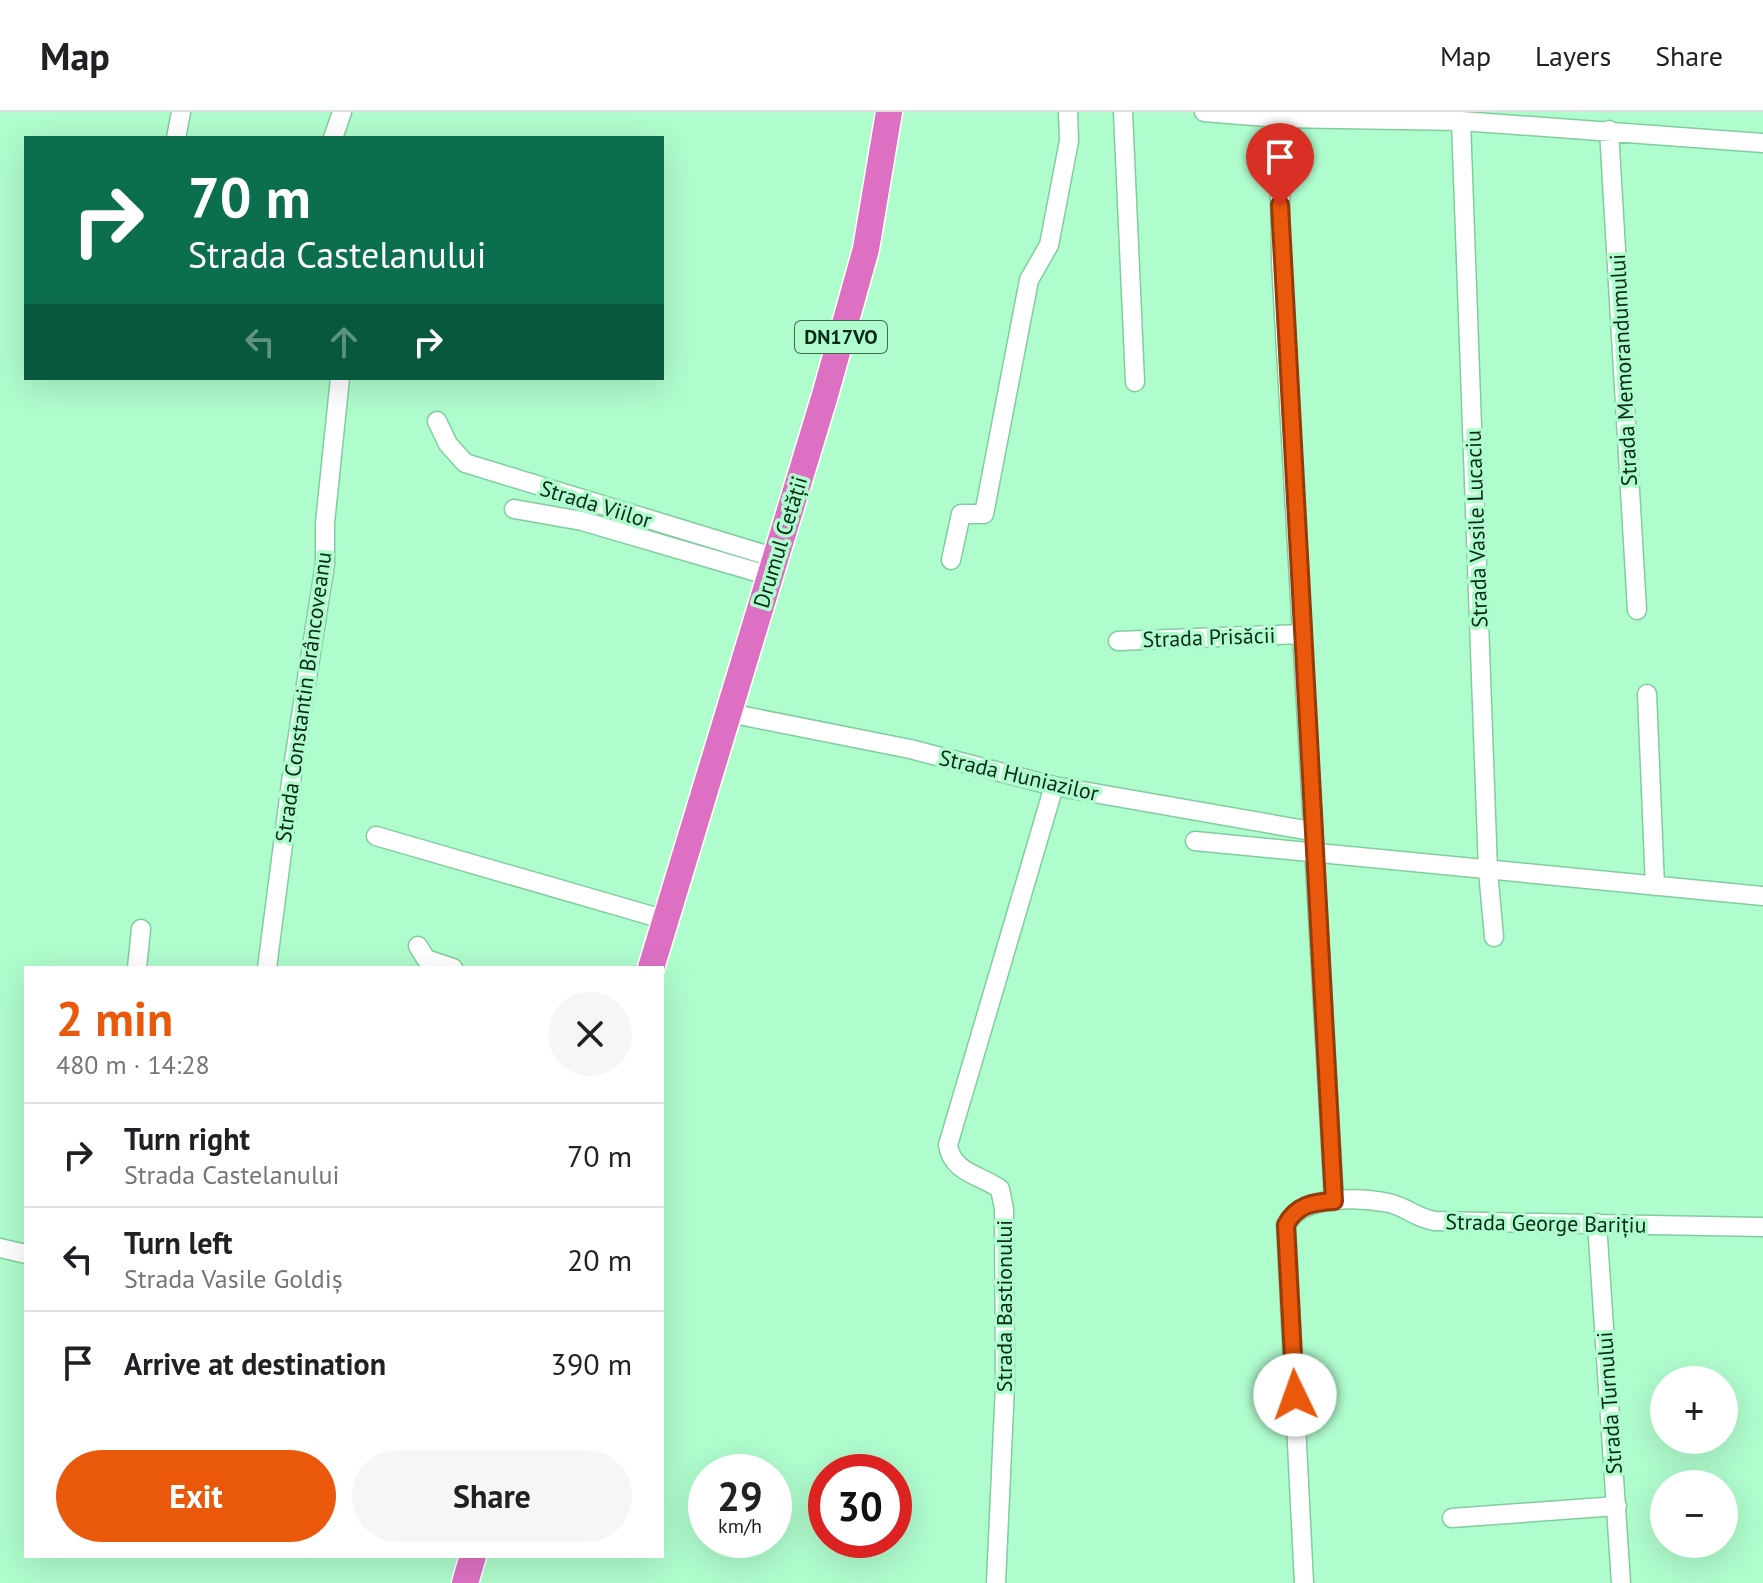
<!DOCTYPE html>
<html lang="en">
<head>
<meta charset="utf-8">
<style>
	body { margin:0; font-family:"PT Sans",sans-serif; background:#f6f6f6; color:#202124; height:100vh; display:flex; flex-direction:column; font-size:30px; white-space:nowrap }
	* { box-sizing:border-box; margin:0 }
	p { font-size:26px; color:#757577 }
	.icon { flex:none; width:44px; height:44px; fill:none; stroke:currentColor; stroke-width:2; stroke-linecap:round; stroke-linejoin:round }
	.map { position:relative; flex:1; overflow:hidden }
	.panel { position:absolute; left:24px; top:854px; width:640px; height:592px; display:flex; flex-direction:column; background:#fff; border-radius:0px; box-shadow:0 8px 32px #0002 }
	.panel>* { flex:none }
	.hud { position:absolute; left:24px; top:24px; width:640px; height:244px; border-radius:0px; box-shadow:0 8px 32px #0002; background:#0b6e4f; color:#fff; overflow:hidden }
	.controls { position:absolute; left:1650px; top:1254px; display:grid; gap:16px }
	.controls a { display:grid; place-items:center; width:88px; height:88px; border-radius:50%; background:#fff; box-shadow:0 8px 32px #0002; font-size:40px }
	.speed { position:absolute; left:688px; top:1342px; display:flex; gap:16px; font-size:40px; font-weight:700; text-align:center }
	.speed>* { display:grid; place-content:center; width:104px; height:104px; border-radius:50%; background:#fff; box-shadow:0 8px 32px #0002; line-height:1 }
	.speed small { font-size:20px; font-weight:400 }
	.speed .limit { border:12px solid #d22; background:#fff; color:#111 }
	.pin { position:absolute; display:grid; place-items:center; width:68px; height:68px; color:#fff; margin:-82px -34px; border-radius:50% 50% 50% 0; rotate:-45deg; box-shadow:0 0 8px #0007 }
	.pin .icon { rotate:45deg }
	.me { position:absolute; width:88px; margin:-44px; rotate:357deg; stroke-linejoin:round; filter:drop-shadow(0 0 6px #0008) }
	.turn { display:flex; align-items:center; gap:28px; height:168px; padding:0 32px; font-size:36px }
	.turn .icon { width:104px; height:104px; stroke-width:2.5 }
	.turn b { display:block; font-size:56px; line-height:68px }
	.lanes { display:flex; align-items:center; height:76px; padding:0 32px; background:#0003; justify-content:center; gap:40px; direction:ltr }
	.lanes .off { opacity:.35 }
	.round { display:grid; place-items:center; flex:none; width:84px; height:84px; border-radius:42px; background:#f6f6f6 }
	.overview { display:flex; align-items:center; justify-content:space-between; height:136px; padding:0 32px }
	h1 { font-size:48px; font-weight:800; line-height:60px; color:#ea580c }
	.button { display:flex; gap:16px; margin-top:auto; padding:16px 32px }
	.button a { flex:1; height:92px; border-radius:48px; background:#ea580c; color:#fff; font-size:32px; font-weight:800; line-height:92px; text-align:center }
	.button a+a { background:#f6f6f6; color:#202124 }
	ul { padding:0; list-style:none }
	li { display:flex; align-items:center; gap:24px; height:104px; padding:0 32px; border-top:2px solid #e0e0e0 }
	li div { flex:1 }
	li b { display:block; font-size:30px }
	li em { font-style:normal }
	header { display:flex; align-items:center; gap:48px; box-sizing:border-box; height:112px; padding:0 40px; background:#fff; border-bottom:2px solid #e0e0e0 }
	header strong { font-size:38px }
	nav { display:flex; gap:44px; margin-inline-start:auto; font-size:28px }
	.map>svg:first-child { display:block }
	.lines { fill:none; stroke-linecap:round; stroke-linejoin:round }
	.minor-casing { stroke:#81cda0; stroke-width:21 }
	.highway-casing { stroke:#fff; stroke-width:29 }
	.minor { stroke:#fff; stroke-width:18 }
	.highway { stroke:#dd70c3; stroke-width:26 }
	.route-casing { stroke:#983908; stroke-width:20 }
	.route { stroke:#ea580c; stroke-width:14 }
	.labels { text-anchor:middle; stroke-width:7; stroke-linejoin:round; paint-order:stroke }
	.shield { fill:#affccd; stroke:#3c6a50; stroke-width:2 }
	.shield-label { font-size:20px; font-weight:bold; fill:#0b2b1a }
	.street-label { font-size:22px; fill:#0b2b1a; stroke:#affccd }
</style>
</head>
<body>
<header>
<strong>Map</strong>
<nav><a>Map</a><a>Layers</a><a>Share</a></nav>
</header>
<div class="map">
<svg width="1763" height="1471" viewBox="0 0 1763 1471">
	<rect width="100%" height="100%" fill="#affccd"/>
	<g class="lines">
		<defs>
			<path id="minor" d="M 1123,0 L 1135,270
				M 1204,0 L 1279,6 L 1461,9 L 1763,31
				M 1279,6 L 1281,150 L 1334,1089
				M 1461,9 L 1488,759 L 1494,825
				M 1609,18 L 1637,498
				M 176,26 L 181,0
				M 333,26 L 342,0
				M 437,309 L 448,332 L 465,351 L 776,446
				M 514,397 L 582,409 L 770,464
				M 951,448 L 961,402 L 984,402 L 1029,168 L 1049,133 L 1069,29 L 1068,0
				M 1118,529 L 1301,522
				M 1647,582 L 1655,774
				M 729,601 L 910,637 L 1054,674 L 1311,719
				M 376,724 L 666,808
				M 1195,729 L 1763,784
				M 418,834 L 426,847 L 453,856
				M 137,856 L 141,817
				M 267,856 L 293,655 L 325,452 L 325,411 L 340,266
				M 1597,1111 L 1621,1471
				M 0,1136 L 26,1142
				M 1452,1406 L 1617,1394
				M 996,1471 L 1005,1273 L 1004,1097 L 1000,1077 C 981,1063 952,1061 948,1033 L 1054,674
				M 1304,1471 L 1286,1113 C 1300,1083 1360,1085 1389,1091 C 1407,1095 1415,1106 1435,1109 L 1763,1115"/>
			<path id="highway" d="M 651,856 L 825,283 L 866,137 L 889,0
				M 465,1471 L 473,1444"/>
		</defs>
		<!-- minor casing -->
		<use href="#minor" class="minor-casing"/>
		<!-- highway casing -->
		<use href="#highway" class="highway-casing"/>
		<!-- minor -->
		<use href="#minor" class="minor"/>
		<!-- highway -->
		<use href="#highway" class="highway"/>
	</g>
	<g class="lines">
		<defs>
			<path id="route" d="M 1280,93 L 1334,1089 C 1313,1090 1296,1093 1286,1113 L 1295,1283"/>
		</defs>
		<!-- route casing -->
		<use href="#route" class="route-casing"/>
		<!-- route -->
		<use href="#route" class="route"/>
	</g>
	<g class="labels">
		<!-- shield labels -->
		<rect class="shield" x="795" y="209" width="92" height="32" rx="6"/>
		<g class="shield-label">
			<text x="841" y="232">DN17VO</text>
		</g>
		<!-- street labels -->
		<g class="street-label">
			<text transform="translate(1623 258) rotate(-93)" y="8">Strada Memorandumului</text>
			<text transform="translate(596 392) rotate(17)" y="8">Strada Viilor</text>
			<text transform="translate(1476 417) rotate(-92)" y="8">Strada Vasile Lucaciu</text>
			<text transform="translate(780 430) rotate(-73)" y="8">Drumul Cetății</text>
			<text transform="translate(1209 525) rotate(-2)" y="8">Strada Prisăcii</text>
			<text transform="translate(303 585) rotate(-82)" y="8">Strada Constantin Brâncoveanu</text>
			<text transform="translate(1019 663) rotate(13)" y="8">Strada Huniazilor</text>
			<text transform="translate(1546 1111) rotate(1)" y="8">Strada George Barițiu</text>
			<text transform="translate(1004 1194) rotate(-90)" y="8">Strada Bastionului</text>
			<text transform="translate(1609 1291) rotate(-94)" y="8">Strada Turnului</text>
		</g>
	</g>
</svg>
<div class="controls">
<a>+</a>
<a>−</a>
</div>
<div class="speed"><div>29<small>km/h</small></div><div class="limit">30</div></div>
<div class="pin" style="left:1280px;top:93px;background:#d93025"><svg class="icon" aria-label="arrive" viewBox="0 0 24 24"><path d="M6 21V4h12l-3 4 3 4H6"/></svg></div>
<svg class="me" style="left:1295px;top:1283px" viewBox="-20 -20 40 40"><circle r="19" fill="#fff"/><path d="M0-13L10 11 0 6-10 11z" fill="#ea580c"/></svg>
<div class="hud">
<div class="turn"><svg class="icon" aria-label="right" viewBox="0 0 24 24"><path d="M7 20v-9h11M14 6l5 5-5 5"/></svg><div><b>70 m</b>Strada Castelanului</div></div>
<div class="lanes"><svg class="icon off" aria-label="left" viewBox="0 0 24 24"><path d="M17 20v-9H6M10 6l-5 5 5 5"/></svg><svg class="icon off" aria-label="ahead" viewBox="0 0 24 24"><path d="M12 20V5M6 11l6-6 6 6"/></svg><svg class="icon" aria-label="right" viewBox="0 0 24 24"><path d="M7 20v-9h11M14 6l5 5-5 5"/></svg></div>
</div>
<section class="panel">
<div class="overview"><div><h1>2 min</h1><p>480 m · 14:28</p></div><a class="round"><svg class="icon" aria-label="close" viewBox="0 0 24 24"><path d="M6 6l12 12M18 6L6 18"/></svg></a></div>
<ul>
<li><svg class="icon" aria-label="right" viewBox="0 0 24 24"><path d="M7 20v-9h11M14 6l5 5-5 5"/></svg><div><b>Turn right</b><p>Strada Castelanului</p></div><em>70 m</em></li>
<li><svg class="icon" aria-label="left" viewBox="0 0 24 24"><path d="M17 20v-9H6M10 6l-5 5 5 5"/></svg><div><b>Turn left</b><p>Strada Vasile Goldiș</p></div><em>20 m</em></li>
<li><svg class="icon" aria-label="arrive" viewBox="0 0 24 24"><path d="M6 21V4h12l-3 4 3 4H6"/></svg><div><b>Arrive at destination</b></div><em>390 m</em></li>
</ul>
<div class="button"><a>Exit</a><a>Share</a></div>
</section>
</div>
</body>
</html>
